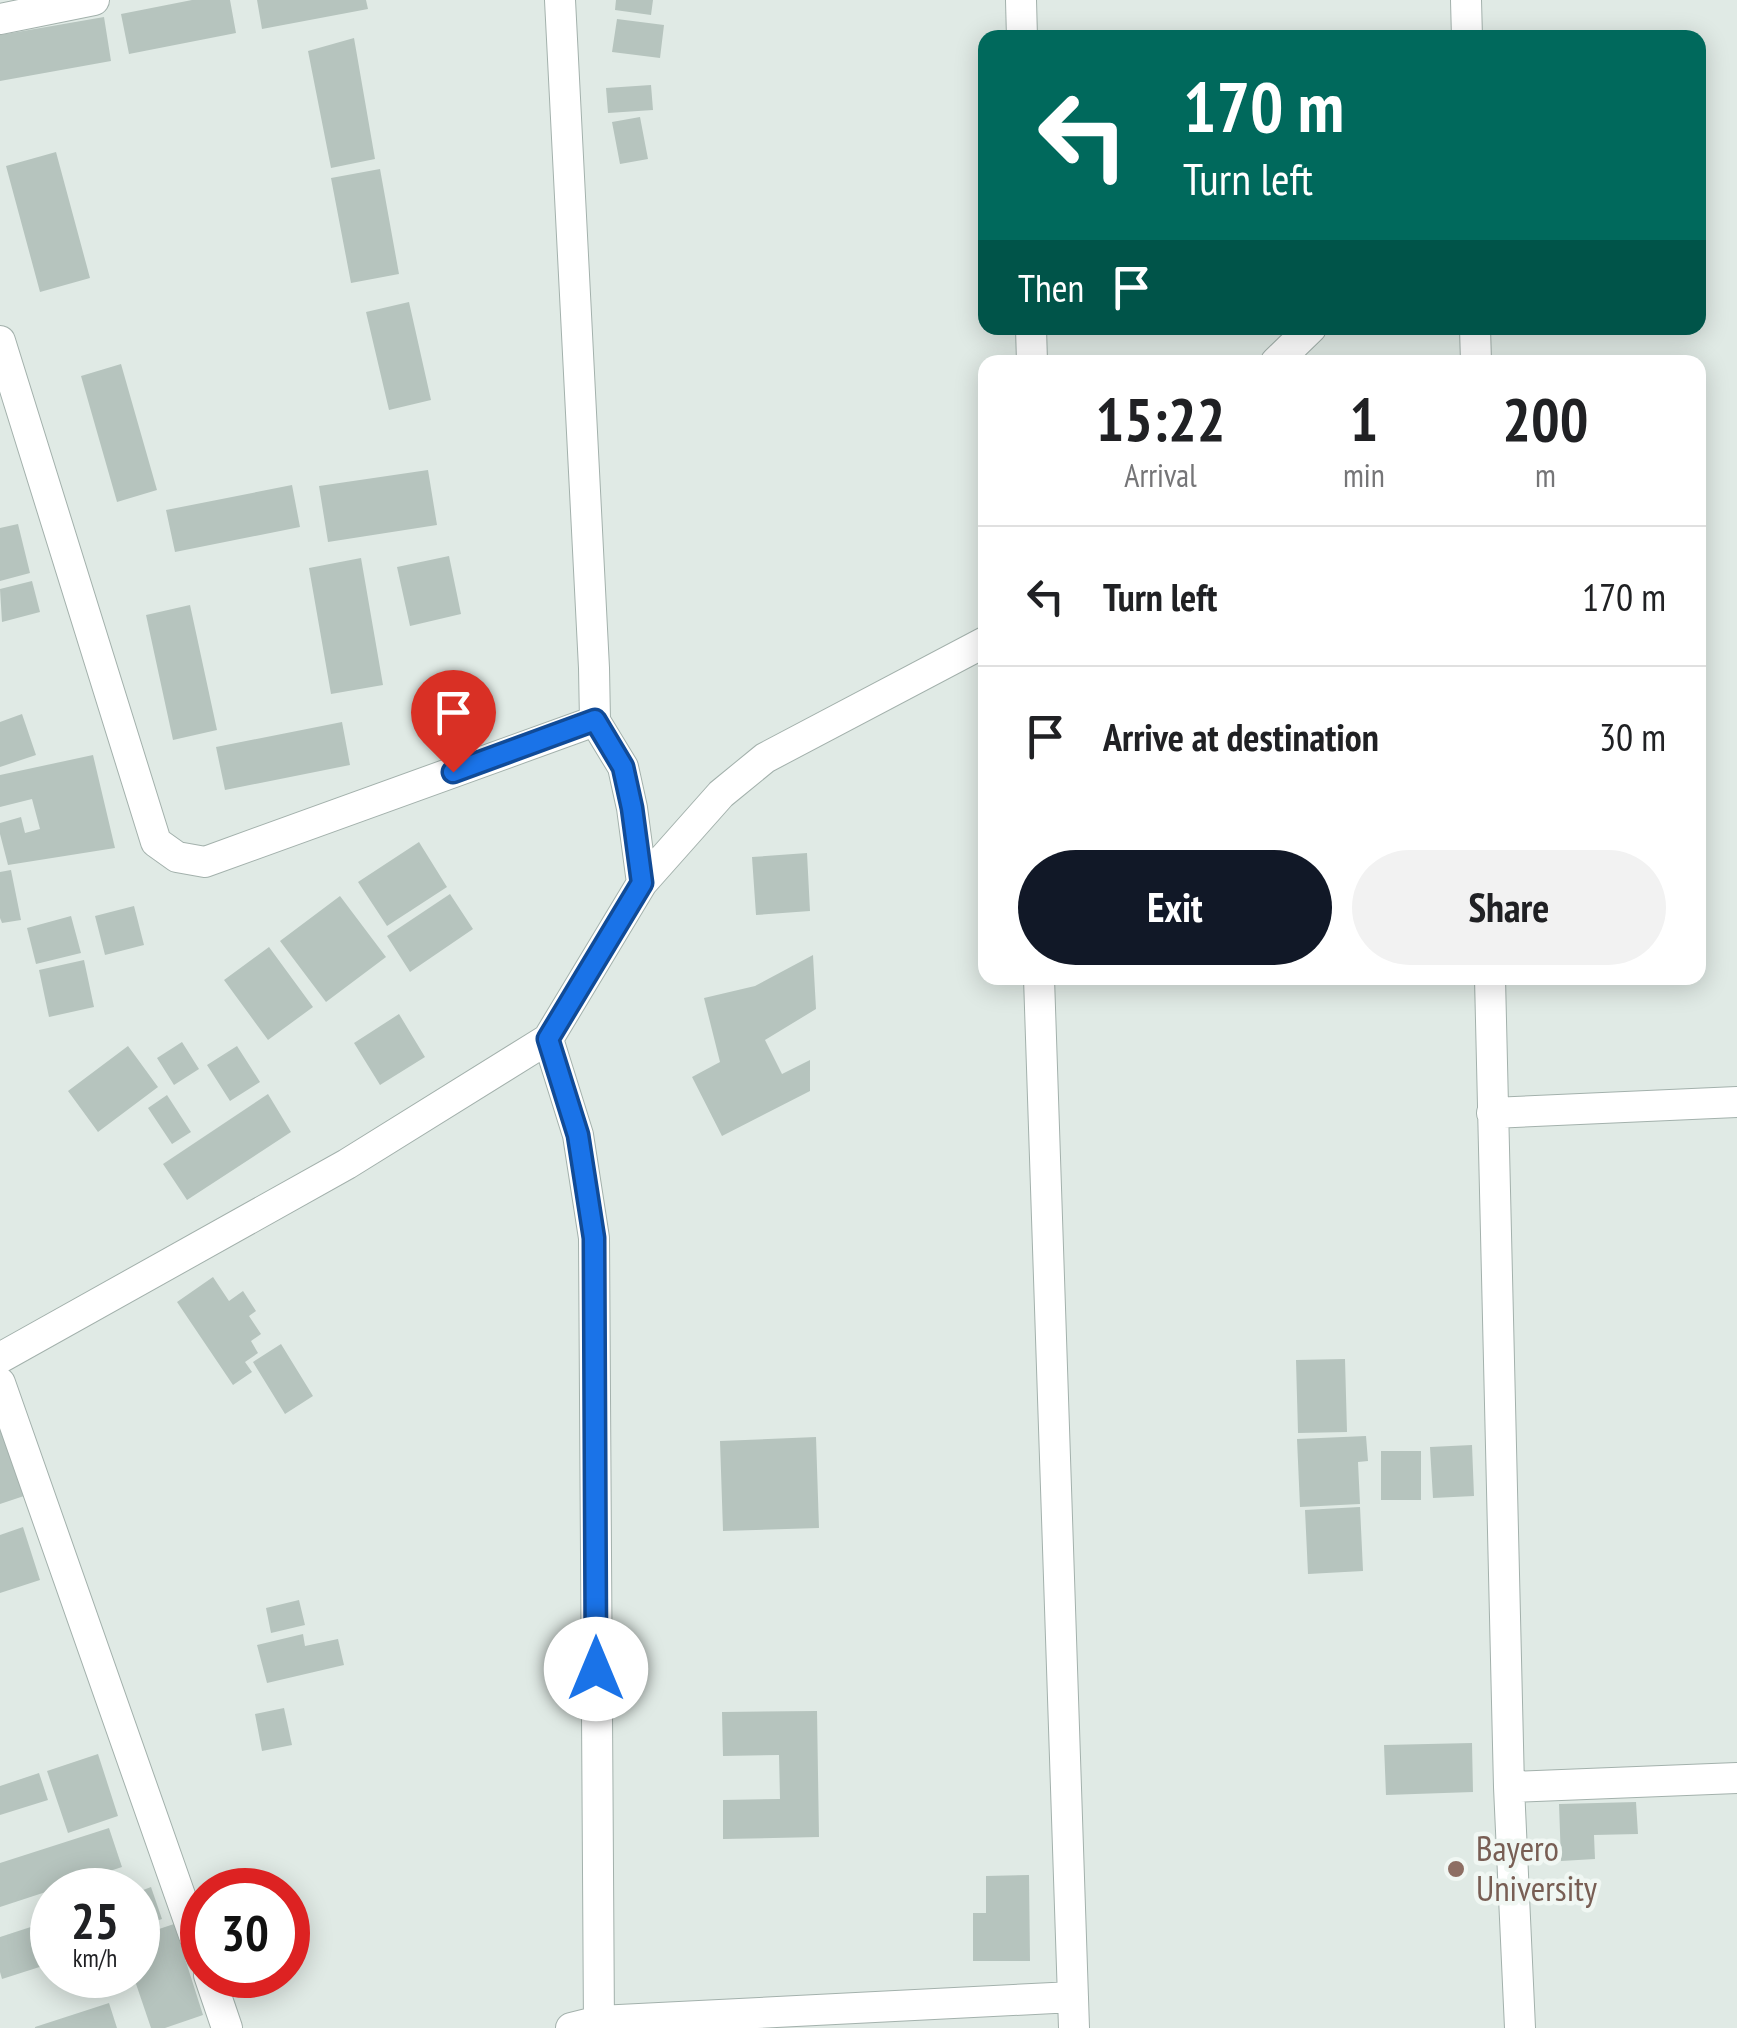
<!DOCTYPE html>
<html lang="en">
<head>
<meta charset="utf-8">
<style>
	body { margin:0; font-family:"PT Sans Narrow",sans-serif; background:#f2f2f2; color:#202124; height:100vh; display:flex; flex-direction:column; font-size:38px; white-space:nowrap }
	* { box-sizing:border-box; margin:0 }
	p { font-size:32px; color:#757577 }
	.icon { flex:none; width:55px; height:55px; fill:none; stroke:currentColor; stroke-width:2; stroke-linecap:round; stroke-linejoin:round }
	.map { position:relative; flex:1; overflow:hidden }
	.details { position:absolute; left:978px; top:355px; width:728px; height:630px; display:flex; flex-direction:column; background:#fff; border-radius:20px; box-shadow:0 5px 25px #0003 }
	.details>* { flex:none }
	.guide { position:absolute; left:978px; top:30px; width:728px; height:305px; border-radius:20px; box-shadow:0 5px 25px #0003; background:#00695c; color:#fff; overflow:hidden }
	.speed { position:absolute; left:30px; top:1868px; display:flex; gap:20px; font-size:50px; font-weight:700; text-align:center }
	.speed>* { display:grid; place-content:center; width:130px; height:130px; border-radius:50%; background:#fff; box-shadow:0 5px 25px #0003; line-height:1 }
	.speed small { font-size:25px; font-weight:400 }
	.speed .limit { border:15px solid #d22; background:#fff; color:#111 }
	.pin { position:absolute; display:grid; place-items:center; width:85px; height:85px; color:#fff; margin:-102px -42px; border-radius:50% 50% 50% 0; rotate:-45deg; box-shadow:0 0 10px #0007 }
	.pin .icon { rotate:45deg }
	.me { position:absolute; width:110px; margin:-55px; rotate:0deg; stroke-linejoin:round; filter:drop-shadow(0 0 8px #0008) }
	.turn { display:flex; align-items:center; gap:35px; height:210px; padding:0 40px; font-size:45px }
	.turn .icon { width:130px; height:130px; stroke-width:2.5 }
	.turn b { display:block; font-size:70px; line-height:85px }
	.then { display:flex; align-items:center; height:95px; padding:0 40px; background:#0003; gap:20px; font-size:38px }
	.eta { display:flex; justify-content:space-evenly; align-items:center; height:170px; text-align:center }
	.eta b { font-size:60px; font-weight:800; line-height:70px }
	.primary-button { display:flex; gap:20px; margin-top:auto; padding:20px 40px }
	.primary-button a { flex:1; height:115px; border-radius:60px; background:#111827; color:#fff; font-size:40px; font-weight:800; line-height:115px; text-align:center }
	.primary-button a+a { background:#f2f2f2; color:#202124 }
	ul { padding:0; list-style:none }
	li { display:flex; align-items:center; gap:30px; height:140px; padding:0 40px; border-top:2px solid #e0e0e0 }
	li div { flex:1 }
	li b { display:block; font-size:38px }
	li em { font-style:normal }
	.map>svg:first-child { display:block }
	.building { fill:#b6c4be }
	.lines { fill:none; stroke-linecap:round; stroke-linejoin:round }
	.minor-casing { stroke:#a3b1ac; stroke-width:32 }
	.minor { stroke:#fff; stroke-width:30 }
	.route-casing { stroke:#114b97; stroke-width:25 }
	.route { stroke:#1a73e8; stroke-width:18 }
	.education-dot { fill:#8d6e63; stroke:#f0f7f3; stroke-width:4 }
	.labels { text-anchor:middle; stroke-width:9; stroke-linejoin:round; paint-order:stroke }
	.education-label { font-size:35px; fill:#785e54; stroke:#f0f7f3; text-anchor:start }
</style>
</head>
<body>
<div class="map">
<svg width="1737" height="2028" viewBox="0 0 1737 2028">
	<rect width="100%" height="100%" fill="#e0eae5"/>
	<!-- building -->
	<path class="building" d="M 192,0 L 230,0 L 236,33 L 129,54 L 121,14 Z
		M 257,0 L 366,0 L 368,9 L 262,29 Z
		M 616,0 L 653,0 L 651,15 L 615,10 Z
		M 104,17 L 111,61 L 0,81 L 0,35 Z
		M 617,19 L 664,25 L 660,58 L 612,52 Z
		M 354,38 L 375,159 L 331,168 L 308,51 Z
		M 651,85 L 653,110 L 608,113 L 606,88 Z
		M 640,117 L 648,159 L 620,164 L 612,122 Z
		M 56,152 L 90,278 L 40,292 L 6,166 Z
		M 380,169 L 399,274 L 351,283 L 331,178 Z
		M 409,302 L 431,400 L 389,410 L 366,312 Z
		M 121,364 L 157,490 L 117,502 L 81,376 Z
		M 428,470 L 437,525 L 328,542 L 319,486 Z
		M 292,485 L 300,527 L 175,552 L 166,510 Z
		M 18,524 L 30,573 L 0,581 L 0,528 Z
		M 449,556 L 461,614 L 410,626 L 397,567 Z
		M 361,558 L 383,685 L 331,694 L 309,568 Z
		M 32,581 L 40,612 L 2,622 L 0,589 Z
		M 190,605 L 217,730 L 173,740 L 146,615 Z
		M 22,714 L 36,755 L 0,767 L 0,722 Z
		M 342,722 L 350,765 L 225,790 L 216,747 Z
		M 93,755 L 115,848 L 8,865 L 0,834 L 0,823 L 21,817 L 25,833 L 40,829 L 32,799 L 0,807 L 0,775 Z
		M 419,842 L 447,887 L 387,926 L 358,882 Z
		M 807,853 L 810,911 L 756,915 L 752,857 Z
		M 11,870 L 21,920 L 2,923 L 0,918 L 0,872 Z
		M 450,894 L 473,929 L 410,972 L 387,936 Z
		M 340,896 L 386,957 L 326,1002 L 280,941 Z
		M 134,906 L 144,945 L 105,955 L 95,916 Z
		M 71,916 L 81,953 L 36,964 L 27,928 Z
		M 269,947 L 313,1007 L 268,1040 L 224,980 Z
		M 813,955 L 816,1009 L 765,1040 L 782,1074 L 810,1060 L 810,1091 L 722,1136 L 692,1077 L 720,1062 L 704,998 L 755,986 Z
		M 84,960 L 94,1007 L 49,1017 L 39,970 Z
		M 399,1014 L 425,1057 L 380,1085 L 354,1043 Z
		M 182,1042 L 199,1069 L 174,1085 L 157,1058 Z
		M 128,1046 L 158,1087 L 98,1132 L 68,1091 Z
		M 237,1046 L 260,1082 L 230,1101 L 207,1065 Z
		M 268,1094 L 291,1132 L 187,1200 L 163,1164 Z
		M 167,1095 L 191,1132 L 172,1144 L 148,1108 Z
		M 213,1277 L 229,1301 L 243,1291 L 256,1311 L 249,1316 L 261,1334 L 251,1341 L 258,1353 L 245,1362 L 252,1372 L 233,1385 L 177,1302 Z
		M 281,1344 L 313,1396 L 285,1414 L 253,1362 Z
		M 1345,1359 L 1347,1432 L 1298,1433 L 1296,1360 Z
		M 0,1424 L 24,1496 L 0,1504 Z
		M 1366,1436 L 1368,1461 L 1358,1462 L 1360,1504 L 1300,1507 L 1297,1439 Z
		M 816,1437 L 819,1528 L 723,1531 L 720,1441 Z
		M 1472,1445 L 1474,1496 L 1433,1498 L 1430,1447 Z
		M 1381,1451 L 1421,1451 L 1421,1500 L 1381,1500 Z
		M 1360,1507 L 1363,1571 L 1308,1574 L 1305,1510 Z
		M 23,1527 L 40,1580 L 0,1593 L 0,1535 Z
		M 299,1600 L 305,1625 L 271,1633 L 266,1608 Z
		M 303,1634 L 305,1646 L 338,1639 L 344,1665 L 267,1683 L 257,1645 Z
		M 284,1708 L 292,1745 L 262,1751 L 255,1714 Z
		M 817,1711 L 819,1837 L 723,1839 L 723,1800 L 780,1799 L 779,1755 L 723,1756 L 722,1712 Z
		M 1472,1743 L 1473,1792 L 1386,1795 L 1384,1745 Z
		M 98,1754 L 118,1816 L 68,1833 L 47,1771 Z
		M 39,1773 L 48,1800 L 0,1815 L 0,1786 Z
		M 1636,1802 L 1638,1834 L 1594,1835 L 1595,1859 L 1561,1861 L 1559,1804 Z
		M 109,1828 L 122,1867 L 0,1907 L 0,1863 Z
		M 1029,1875 L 1030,1961 L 973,1961 L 973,1913 L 986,1913 L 986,1876 Z
		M 151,1887 L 162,1919 L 138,1927 L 138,1892 Z
		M 43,1923 L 52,1952 L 52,1963 L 2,1979 L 0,1972 L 0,1937 Z
		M 174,1924 L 203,2015 L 165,2028 L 151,2028 L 133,1975 L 138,1975 L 138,1936 Z
		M 109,2003 L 117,2028 L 35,2028 L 35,2027 Z"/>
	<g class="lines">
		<defs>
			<path id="minor" d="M 560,0 L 594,668 L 595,721 L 623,767 L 632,808 L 642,883
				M 1021,0 L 1022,38
				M 1466,0 L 1467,38
				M 0,19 L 94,0
				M 1031,328 L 1032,362
				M 1475,328 L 1476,362
				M 0,341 L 156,842 L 177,857 L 205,862 L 595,721
				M 1276,362 L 1311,328
				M 1039,978 L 1074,2028
				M 1490,978 L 1509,1787 L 1520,2028
				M 548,1039 L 578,1135 L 594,1238 L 599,2028
				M 1492,1113 L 1737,1102
				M 0,1358 L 347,1164 L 548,1039 L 642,883 L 721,794 L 765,758 L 985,642
				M 0,1383 L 202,1958
				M 1509,1787 L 1737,1778
				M 209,1975 L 227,2028
				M 571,2028 L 599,2021 L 1073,1997"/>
		</defs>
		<!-- minor casing -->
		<use href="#minor" class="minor-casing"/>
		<!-- minor -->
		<use href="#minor" class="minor"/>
	</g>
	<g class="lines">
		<defs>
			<path id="route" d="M 453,772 L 595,720 L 623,767 L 632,808 L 642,883 L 548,1039 L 578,1135 L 594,1238 L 596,1669"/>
		</defs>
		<!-- route casing -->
		<use href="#route" class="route-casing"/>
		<!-- route -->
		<use href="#route" class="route"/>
	</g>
	<!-- markers -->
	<circle class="education-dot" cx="1456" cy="1869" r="10"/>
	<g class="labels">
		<!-- education labels -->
		<g class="education-label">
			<text x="1476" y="1861">Bayero<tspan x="1476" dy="40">University</tspan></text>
		</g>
	</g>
</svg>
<div class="speed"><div>25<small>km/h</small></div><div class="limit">30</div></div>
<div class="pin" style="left:453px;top:772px;background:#d93025"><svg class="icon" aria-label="arrive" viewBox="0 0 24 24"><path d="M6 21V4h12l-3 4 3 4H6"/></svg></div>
<svg class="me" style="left:596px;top:1669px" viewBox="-20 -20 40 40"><circle r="19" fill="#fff"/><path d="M0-13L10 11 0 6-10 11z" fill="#1a73e8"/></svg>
<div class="guide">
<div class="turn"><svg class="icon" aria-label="left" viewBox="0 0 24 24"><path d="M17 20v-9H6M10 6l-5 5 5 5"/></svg><div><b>170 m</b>Turn left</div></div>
<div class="then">Then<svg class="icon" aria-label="arrive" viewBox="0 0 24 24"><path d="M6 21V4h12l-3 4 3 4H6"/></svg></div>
</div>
<section class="details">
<div class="eta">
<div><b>15:22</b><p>Arrival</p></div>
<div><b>1</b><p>min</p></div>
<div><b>200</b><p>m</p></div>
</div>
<ul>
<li><svg class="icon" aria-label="left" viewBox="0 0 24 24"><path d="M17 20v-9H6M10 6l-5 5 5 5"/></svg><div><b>Turn left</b></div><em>170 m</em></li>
<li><svg class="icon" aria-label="arrive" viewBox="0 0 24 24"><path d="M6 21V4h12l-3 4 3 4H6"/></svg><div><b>Arrive at destination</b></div><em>30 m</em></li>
</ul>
<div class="primary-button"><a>Exit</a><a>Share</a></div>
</section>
</div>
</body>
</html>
